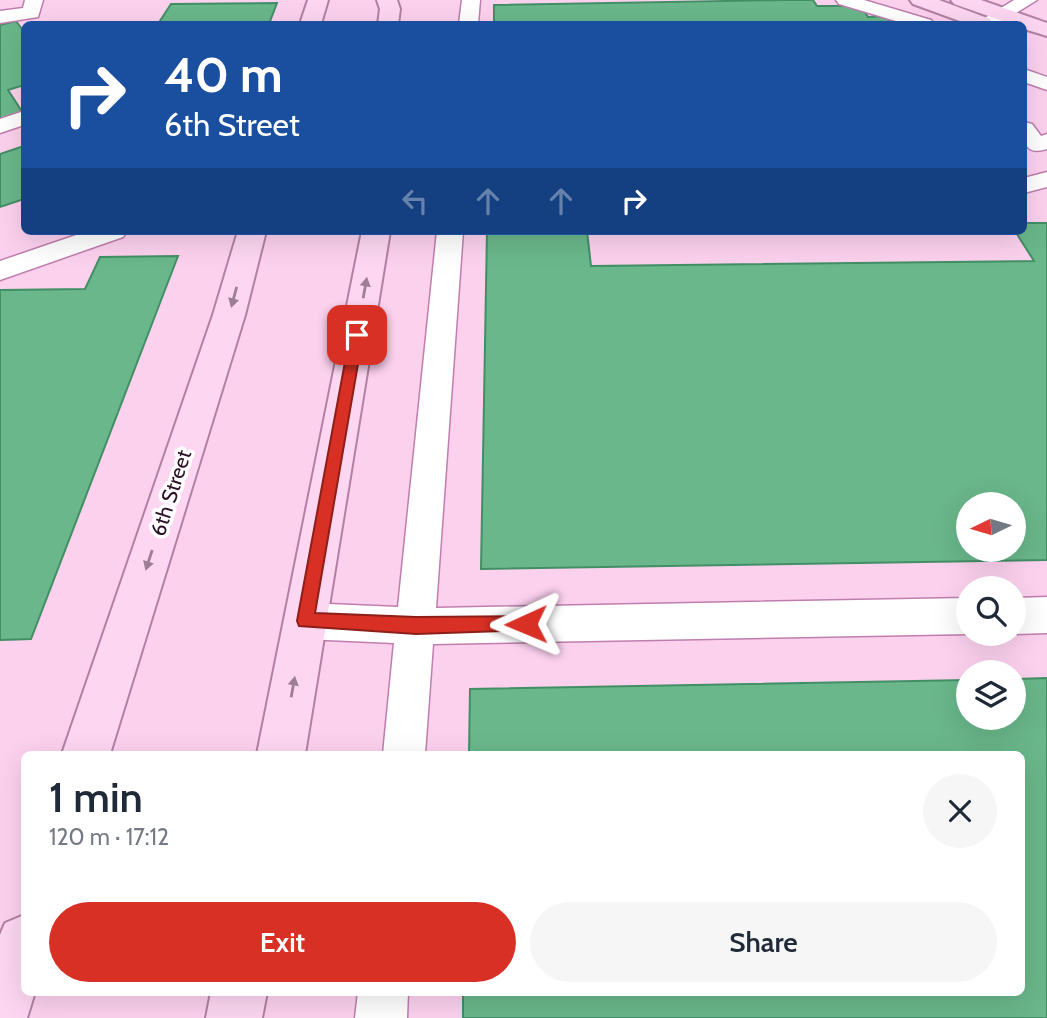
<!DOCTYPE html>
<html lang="en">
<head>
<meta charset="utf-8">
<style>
	body { margin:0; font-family:Cabin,sans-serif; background:#f6f6f7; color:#1f2937; height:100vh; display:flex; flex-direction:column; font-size:26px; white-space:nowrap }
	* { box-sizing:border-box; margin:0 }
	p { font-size:23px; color:#747a83 }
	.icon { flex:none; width:38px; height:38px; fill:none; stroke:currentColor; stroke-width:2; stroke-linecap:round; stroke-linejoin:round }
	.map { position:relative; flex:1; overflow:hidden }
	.side { position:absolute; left:21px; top:751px; width:1004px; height:245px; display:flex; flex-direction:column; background:#fff; border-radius:10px; box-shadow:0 7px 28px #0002 }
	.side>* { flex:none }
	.top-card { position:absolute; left:21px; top:21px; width:1006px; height:214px; border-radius:10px; box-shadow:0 7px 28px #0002; background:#1a4fa0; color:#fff; overflow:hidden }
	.needle { width:46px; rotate:265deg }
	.tools { position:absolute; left:956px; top:492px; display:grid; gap:14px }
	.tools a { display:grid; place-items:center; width:70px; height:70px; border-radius:50%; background:#fff; box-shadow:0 7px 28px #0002; font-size:35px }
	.pin { position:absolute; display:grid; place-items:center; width:60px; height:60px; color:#fff; margin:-30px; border-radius:14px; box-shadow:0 4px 10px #0006 }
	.me { position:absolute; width:77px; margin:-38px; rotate:269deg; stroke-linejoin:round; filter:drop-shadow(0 0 5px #0008) }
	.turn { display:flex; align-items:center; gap:24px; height:147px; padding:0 28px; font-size:32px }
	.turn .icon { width:91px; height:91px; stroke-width:2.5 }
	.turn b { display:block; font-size:49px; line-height:60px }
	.lanes { display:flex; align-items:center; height:66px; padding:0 28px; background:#0003; justify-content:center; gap:35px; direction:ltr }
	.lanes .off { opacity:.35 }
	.round { display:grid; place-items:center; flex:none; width:74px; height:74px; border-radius:37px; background:#f6f6f7 }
	.head { display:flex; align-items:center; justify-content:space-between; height:119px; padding:0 28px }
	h1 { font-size:42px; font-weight:600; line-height:52px }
	.primary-button { display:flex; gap:14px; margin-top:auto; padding:14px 28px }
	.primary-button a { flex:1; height:80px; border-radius:42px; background:#d93025; color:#fff; font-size:28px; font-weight:600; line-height:80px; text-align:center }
	.primary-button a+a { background:#f6f6f7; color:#1f2937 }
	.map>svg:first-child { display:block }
	.building { fill:#6ab78b; stroke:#428f66; stroke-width:2; fill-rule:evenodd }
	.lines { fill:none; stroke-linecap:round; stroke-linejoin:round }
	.minor-casing { stroke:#bf7ead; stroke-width:3 }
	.major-casing { stroke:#b380a4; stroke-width:4 }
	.minor { fill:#fff; fill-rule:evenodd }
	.major { fill:#fdd7f2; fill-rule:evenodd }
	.oneway { fill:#9e7e96 }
	.route { fill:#d93025; stroke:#8d1f18; stroke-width:2 }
	.labels { text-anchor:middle; stroke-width:7; stroke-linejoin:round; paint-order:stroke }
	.street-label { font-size:21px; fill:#2b1225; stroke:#fff }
</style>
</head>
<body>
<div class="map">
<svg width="1047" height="1018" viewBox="0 0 1047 1018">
	<rect width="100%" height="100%" fill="#fcd1ee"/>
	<!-- building -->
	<path class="building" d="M 784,0 L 813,0 L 817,6 L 861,6 L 868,17 L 887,16 L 892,24 L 902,24 L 494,24 L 494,5 Z
		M 277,3 L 269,24 L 158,24 L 171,4 Z
		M 16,21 L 24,32 L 24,85 L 8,90 L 23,113 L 0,120 L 0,25 Z
		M 24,146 L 24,199 L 0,207 L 0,154 Z
		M 1024,223 L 1047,223 L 1047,560 L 481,569 L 487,231 L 587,231 L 591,266 L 1034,261 L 1015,231 L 1024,231 ZM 968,504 L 1013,504 L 1013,550 L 968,550 Z
		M 178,256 L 31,639 L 0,640 L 0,290 L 85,289 L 100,257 Z
		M 1047,678 L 1047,1018 L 463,1018 L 463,992 L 1022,992 L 1022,754 L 469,754 L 470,689 L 968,680 L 968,718 L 1013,718 L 1013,679 Z"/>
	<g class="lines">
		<defs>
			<path id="minor" d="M 25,0 L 43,0 L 38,17 L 0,23 L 0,11 L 23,8 Z
				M 462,0 L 480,0 L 478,24 L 459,24 Z
				M 836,0 L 864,0 L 931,20 L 934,24 L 906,24 L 839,4 Z
				M 1014,0 L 1037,0 L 998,24 L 975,24 Z
				M 1024,69 L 1047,77 L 1047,90 L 1024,82 Z
				M 24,111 L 24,125 L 0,133 L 0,119 Z
				M 1024,122 L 1032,124 L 1041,136 L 1047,134 L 1047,149 C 1024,156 1023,141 1024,122 Z
				M 1047,172 L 1047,187 L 1024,193 L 1024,178 Z
				M 88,231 L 127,231 L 123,237 L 0,280 L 0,261 Z
				M 437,231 L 463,231 L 436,608 L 968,598 L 969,634 L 433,644 L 425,754 L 383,754 L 394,643 L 305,639 L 291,634 L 286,621 L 291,608 L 305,603 L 398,607 Z
				M 1047,597 L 1047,633 L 1013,634 L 1012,634 L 1013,598 Z
				M 358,992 L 408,992 L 407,1018 L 355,1018 Z"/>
			<path id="major" d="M 308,0 L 328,0 L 321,24 L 300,24 Z
				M 377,0 L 397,0 L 400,9 L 398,24 L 378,24 L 380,9 Z
				M 910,0 L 939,0 L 990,19 L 993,23 L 968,24 L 913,4 Z
				M 951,0 L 981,0 L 1047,23 L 1047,36 L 1024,29 L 1024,24 L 1011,24 L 954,4 Z
				M 238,231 L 266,231 L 245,315 L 110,754 L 62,754 L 213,315 Z
				M 362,231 L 390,231 L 305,754 L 257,754 Z
				M 24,915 L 24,992 L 35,992 L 27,1018 L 0,1018 L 0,935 L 5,923 Z
				M 211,992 L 267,992 L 262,1018 L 206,1018 Z"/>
		</defs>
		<!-- minor casing -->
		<use href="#minor" class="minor-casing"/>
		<!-- major casing -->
		<use href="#major" class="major-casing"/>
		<!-- minor -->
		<use href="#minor" class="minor"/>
		<!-- major -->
		<use href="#major" class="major"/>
	</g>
	<!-- one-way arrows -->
	<defs><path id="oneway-solid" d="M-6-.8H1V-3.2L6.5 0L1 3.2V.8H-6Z" transform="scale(1.75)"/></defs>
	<g class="oneway">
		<use href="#oneway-solid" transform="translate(365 288) rotate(-80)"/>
		<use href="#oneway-solid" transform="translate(234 297) rotate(105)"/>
		<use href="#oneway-solid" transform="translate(149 560) rotate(108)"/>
		<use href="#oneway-solid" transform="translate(293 687) rotate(-80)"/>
	</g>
	<!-- route -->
	<path class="route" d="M 357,330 L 363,335 L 315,613 L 416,617 L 526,616 L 532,618 L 535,624 L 532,630 L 416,634 L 299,626 L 297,621 L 350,335 Z"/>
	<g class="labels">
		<!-- street labels -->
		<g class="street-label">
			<text transform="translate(171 493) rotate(-72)" y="7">6th Street</text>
		</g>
	</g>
</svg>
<div class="tools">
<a><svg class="needle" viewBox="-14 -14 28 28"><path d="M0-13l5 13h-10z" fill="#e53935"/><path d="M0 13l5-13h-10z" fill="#747a83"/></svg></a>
<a><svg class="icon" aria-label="search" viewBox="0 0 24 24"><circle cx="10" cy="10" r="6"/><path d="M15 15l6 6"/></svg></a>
<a><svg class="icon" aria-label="layers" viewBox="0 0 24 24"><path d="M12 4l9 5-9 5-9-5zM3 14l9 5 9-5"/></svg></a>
</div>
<div class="pin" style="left:357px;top:335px;background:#d93025"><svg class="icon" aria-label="arrive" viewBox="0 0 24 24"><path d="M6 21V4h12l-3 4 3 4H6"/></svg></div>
<svg class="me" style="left:526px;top:624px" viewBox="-20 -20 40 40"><path d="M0-17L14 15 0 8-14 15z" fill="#d93025" stroke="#fff" stroke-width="4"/></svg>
<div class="top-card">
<div class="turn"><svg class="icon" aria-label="right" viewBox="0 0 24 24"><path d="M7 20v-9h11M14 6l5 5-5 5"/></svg><div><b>40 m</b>6th Street</div></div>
<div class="lanes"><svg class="icon off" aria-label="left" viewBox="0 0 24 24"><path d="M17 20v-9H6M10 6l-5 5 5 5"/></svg><svg class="icon off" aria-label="ahead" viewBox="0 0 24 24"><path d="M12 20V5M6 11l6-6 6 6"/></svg><svg class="icon off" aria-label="ahead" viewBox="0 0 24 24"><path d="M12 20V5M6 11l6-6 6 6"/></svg><svg class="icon" aria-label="right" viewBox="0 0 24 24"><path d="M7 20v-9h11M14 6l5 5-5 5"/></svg></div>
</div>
<section class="side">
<div class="head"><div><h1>1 min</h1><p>120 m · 17:12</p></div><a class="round"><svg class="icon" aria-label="close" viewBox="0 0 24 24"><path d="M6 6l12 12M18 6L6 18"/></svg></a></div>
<div class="primary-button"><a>Exit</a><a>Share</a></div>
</section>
</div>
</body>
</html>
